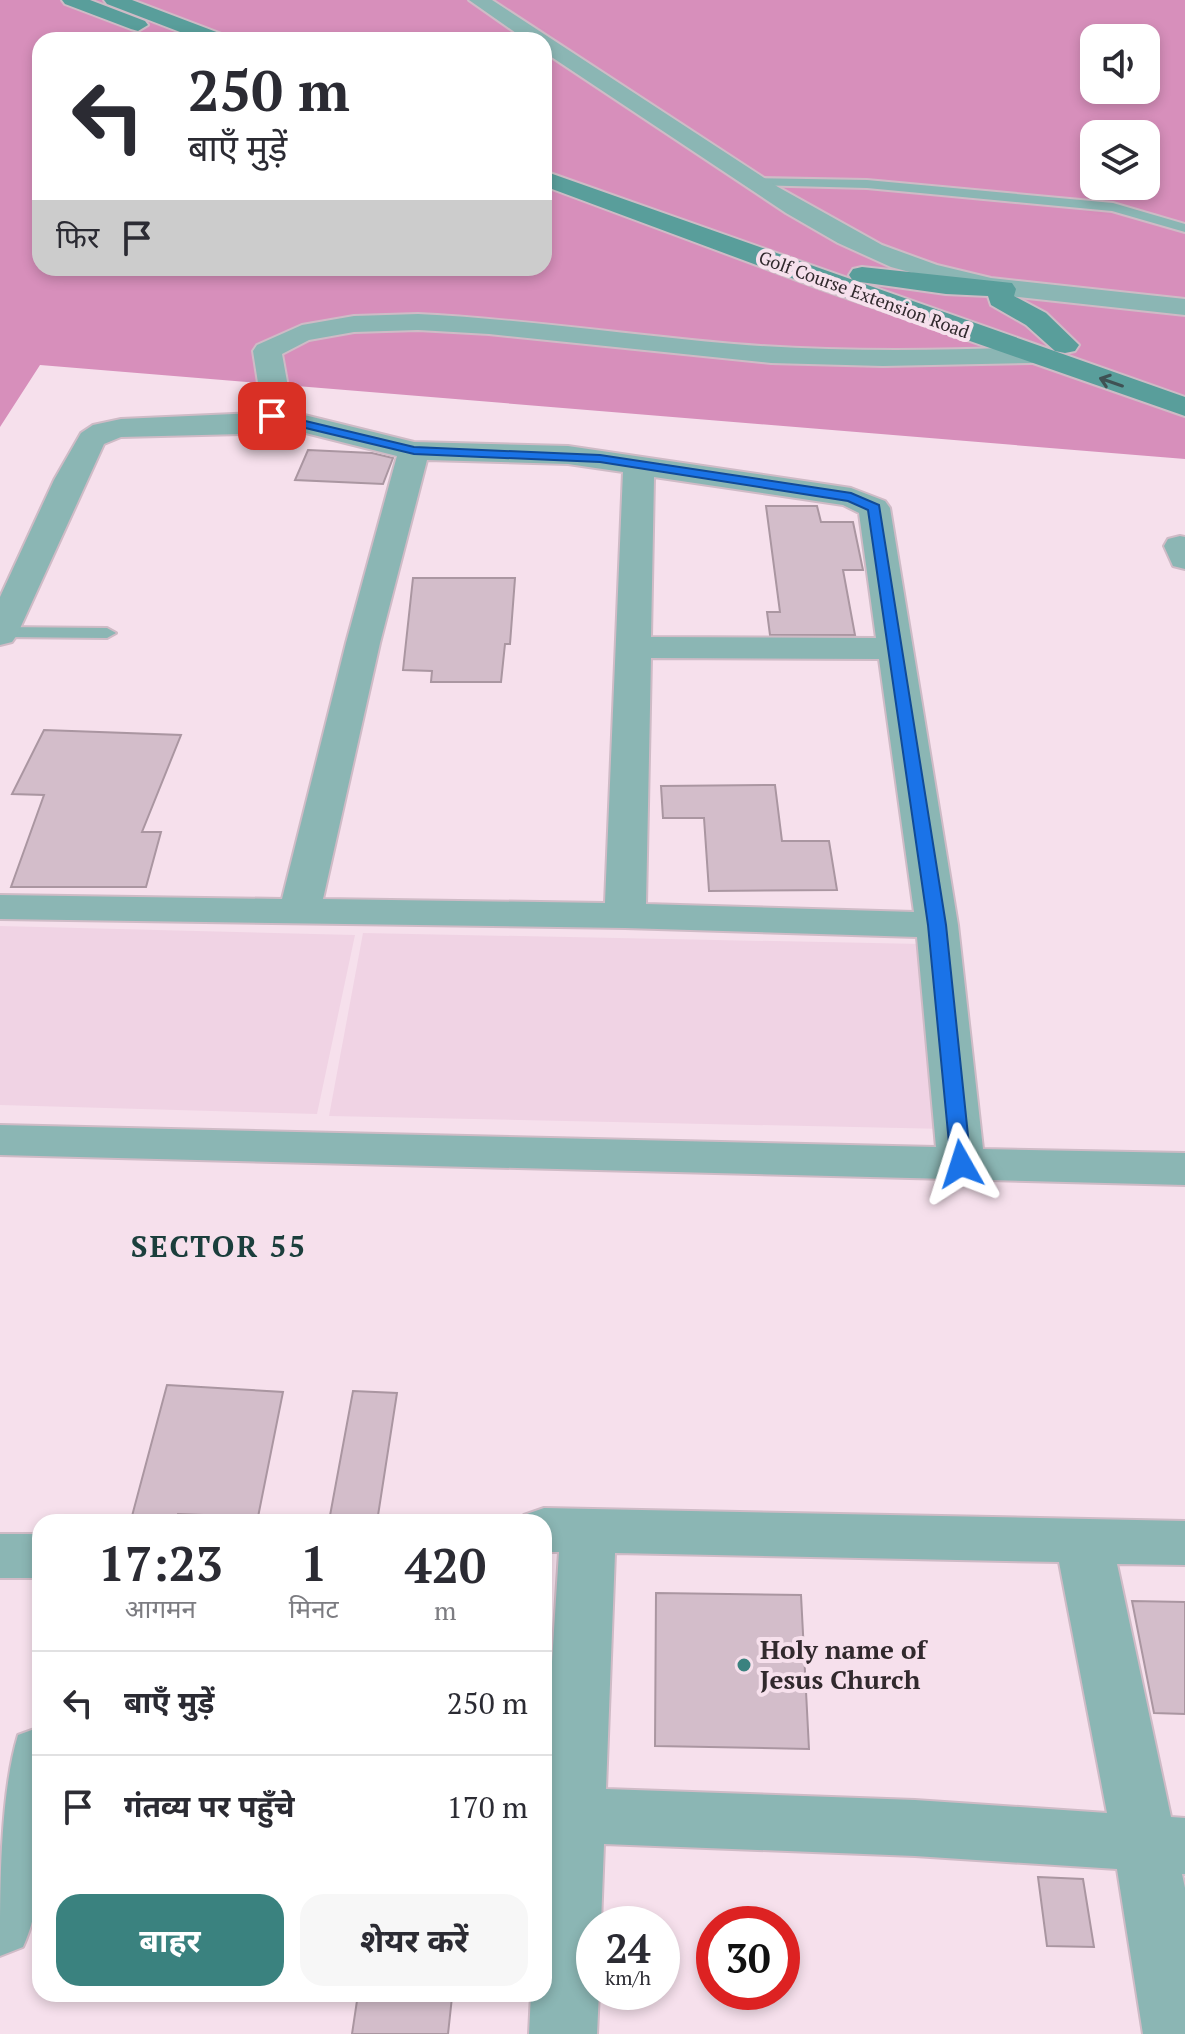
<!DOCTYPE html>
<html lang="hi">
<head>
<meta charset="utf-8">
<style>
	body { margin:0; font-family:"PT Serif","Noto Sans Devanagari",serif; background:#f7f7f7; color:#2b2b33; height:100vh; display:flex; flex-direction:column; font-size:30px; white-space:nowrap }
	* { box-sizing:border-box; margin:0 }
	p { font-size:26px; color:#7c7c81 }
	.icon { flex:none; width:44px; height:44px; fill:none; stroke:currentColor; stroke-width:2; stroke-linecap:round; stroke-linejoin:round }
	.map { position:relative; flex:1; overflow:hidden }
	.panel { position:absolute; left:32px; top:1514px; width:520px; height:488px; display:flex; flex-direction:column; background:#fff; border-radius:24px; box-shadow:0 4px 12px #0003 }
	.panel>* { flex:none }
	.guide { position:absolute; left:32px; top:32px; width:520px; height:244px; border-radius:24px; box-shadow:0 4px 12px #0003; background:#fff; color:#2b2b33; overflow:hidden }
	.fabs { position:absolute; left:1080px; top:24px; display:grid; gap:16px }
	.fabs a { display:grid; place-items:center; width:80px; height:80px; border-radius:16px; background:#fff; box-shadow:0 4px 12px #0003; font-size:40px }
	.speed { position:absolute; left:576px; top:1906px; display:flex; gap:16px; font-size:40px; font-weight:700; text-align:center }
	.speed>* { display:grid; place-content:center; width:104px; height:104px; border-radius:50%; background:#fff; box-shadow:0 4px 12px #0003; line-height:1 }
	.speed small { font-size:20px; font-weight:400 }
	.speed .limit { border:12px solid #d22; background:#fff; color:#111 }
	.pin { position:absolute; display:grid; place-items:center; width:68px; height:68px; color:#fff; margin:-34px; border-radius:16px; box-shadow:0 4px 12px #0006 }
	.me { position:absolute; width:88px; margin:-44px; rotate:354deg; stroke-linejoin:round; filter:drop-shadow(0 0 6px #0008) }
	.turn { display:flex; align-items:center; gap:28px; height:168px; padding:0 24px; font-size:36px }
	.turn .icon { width:104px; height:104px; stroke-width:2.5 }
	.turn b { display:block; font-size:56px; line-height:68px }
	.then { display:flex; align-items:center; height:76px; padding:0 24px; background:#0003; gap:16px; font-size:30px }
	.eta { display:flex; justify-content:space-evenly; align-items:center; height:136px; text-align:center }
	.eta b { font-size:48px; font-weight:700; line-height:56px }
	.action { display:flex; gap:16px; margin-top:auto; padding:16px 24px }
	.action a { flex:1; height:92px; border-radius:24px; background:#3a827f; color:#fff; font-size:32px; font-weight:700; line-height:92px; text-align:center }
	.action a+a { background:#f7f7f7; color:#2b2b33 }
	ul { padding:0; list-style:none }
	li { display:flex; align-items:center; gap:24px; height:104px; padding:0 24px; border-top:2px solid #e1e1e2 }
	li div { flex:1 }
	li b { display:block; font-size:30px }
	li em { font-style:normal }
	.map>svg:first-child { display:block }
	.built { fill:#f0d3e4 }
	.forest { fill:#d78fbb; fill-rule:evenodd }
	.building { fill:#d3bdca; stroke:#aa96a1; stroke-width:2 }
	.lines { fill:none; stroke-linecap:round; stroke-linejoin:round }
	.service-casing { stroke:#cfbbc6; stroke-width:4 }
	.minor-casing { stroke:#cfbbc6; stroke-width:4 }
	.tertiary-casing { stroke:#cfbbc6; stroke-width:4 }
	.secondary-casing { stroke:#cfbbc6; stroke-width:4 }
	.service { fill:#8bb6b4; fill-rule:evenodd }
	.minor { fill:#8bb6b4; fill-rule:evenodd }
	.tertiary { fill:#8bb6b4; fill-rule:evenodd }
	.secondary { fill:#599e9b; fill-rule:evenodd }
	.oneway { stroke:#3f5254 }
	.route { fill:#1a73e8; stroke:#114b97; stroke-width:2 }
	.poi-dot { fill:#3a827f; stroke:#f6e0ec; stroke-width:3 }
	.labels { text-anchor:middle; stroke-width:8; stroke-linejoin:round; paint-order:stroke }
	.far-street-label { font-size:18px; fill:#31292d; stroke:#f6e0ec }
	.near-poi-label { font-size:26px; font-weight:bold; fill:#31292d; stroke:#f6e0ec; text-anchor:start }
	.district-label { font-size:30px; font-weight:bold; letter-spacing:2px; fill:#1b3e3c; stroke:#f6e0ec }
</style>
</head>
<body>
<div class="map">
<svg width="1185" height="2034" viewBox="0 0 1185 2034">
	<rect width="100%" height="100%" fill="#f6e0ec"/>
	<!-- built -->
	<path class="built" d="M 0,926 L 355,935 L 317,1114 L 0,1105 Z
		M 363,933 L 922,944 L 947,1129 L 329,1116 Z"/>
	<!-- forest -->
	<path class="forest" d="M 0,0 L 1185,0 L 1185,459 L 40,365 L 0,427 ZM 1094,38 L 1146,38 L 1146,90 L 1094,90 ZM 40,40 L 544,40 L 544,268 L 40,268 ZM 1094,134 L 1146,134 L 1146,186 L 1094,186 Z"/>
	<!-- building -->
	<path class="building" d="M 308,450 L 372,453 L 393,458 L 383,484 L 295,480 Z
		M 766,506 L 817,506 L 821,522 L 853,522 L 863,570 L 843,570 L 855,635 L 770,635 L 767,612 L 780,612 Z
		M 413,578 L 515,578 L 510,644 L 505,644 L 501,682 L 431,682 L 432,671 L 403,670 Z
		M 44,730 L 181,735 L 142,832 L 161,832 L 146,887 L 11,887 L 44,795 L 12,794 Z
		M 775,785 L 782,841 L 829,841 L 837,890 L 709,891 L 704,818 L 663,818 L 661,786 Z
		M 167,1385 L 283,1392 L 258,1517 L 178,1514 L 177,1518 L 132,1516 Z
		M 353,1391 L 397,1393 L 377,1522 L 329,1521 Z
		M 656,1593 L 801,1595 L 809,1749 L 655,1746 Z
		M 1132,1601 L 1185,1602 L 1185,1714 L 1154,1713 Z
		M 1038,1877 L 1083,1879 L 1094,1947 L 1047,1946 Z
		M 358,1994 L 452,1997 L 448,2034 L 352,2034 Z"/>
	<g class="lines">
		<defs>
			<path id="service" d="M 755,178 L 867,180 L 1113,203 L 1185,224 L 1185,232 L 1112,211 L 867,188 L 751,185 L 751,179 Z
				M 1,627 L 107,628 L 116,633 L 107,638 L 1,637 Z"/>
			<path id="minor" d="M 469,0 L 492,0 L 778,187 L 882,245 L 937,265 L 991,278 L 1185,299 L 1185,315 L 991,294 L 891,267 L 838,243 L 786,213 L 544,52 L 544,40 L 526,40 Z
				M 272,407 L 414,442 L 568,446 L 851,488 L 885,501 L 890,508 L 958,925 L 983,1149 L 1185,1153 L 1185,1185 L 0,1155 L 0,1125 L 936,1147 L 917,937 L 625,928 L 0,919 L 0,895 L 282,899 L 346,643 L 397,456 L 262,422 L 257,416 L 262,410 ZM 427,460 L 568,464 L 623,472 L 605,903 L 323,899 L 380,643 ZM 654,477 L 843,505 L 859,513 L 876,638 L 651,637 ZM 651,658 L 879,659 L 914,912 L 646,904 Z
				M 1180,536 L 1185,537 L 1185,569 L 1173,566 L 1164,546 L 1168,539 Z
				M 544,1508 L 1185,1521 L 1185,1565 L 1117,1564 L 1171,1817 L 1185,1818 L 1185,1874 L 1182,1874 L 1185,1888 L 1185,2034 L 1143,2034 L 1117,1869 L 915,1856 L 604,1844 L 601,1924 L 594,1924 L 594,1992 L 599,1992 L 597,2034 L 529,2034 L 531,1994 L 544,1994 L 544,1787 L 559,1552 L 544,1552 L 544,1522 L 520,1522 L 524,1515 ZM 615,1553 L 1059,1562 L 1107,1813 L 915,1800 L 606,1789 Z
				M 0,1534 L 40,1534 L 40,1578 L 0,1578 Z
				M 40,1727 C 40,1794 51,1886 23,1947 L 0,1956 C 0,1888 0,1795 18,1735 Z"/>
			<path id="tertiary" d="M 418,314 C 524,319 628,335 734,344 C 833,352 933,351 1032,347 L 1042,349 L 1046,355 L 1042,361 L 1032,363 L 883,366 L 771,363 L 489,334 L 418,330 L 354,332 L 309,340 L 282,354 L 292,409 L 277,426 L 242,434 L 121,437 L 104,444 L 17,635 L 12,642 L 0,645 L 0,597 L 54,480 L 81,433 L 93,425 L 121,419 L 257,413 L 262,408 L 253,351 L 257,345 L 302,325 L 354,316 Z"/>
			<path id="secondary" d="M 62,0 L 90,0 L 145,21 L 148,25 L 138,31 L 131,29 L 65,4 Z
				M 104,0 L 132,0 L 227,36 L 230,40 L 201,40 L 107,4 Z
				M 544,171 L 1185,397 L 1185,416 L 821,289 L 544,186 Z
				M 862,267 L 1012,283 L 1016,289 L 1014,296 L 1046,313 L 1079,345 L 1075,351 L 1065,353 L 1055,351 L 1026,325 L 991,305 L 988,296 L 946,294 L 853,281 L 849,275 L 853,269 Z"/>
		</defs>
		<!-- service casing -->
		<use href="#service" class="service-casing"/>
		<!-- minor casing -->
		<use href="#minor" class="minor-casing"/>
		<!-- tertiary casing -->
		<use href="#tertiary" class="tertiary-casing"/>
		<!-- secondary casing -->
		<use href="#secondary" class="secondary-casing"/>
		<!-- service -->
		<use href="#service" class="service"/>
		<!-- minor -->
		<use href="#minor" class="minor"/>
		<!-- tertiary -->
		<use href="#tertiary" class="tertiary"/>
		<!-- secondary -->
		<use href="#secondary" class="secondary"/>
	</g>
	<!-- one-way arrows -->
	<defs><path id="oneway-shaft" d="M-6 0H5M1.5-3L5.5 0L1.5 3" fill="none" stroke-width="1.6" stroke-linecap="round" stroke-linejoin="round" transform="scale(2)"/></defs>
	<use class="oneway" href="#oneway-shaft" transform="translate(1111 382) rotate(-161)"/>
	<!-- route -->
	<path class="route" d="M 272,413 L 414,447 L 600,455 L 851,493 L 879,505 L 946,925 L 971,1164 L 968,1169 L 961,1170 L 951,1164 L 928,925 L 868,510 L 848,501 L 600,462 L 414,454 L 268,419 L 266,416 Z"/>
	<!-- markers -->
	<circle class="poi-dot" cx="744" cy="1665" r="8"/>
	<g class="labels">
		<!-- far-street labels -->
		<g class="far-street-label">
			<text transform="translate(864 295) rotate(20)" y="6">Golf Course Extension Road</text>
		</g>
		<!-- near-poi labels -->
		<g class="near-poi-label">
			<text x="760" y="1659">Holy name of<tspan x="760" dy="30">Jesus Church</tspan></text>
		</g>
		<!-- district labels -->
		<g class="district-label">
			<text x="219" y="1257">SECTOR 55</text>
		</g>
	</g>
</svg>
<div class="fabs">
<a><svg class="icon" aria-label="sound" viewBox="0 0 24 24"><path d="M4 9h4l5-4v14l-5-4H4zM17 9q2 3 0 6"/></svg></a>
<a><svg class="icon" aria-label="layers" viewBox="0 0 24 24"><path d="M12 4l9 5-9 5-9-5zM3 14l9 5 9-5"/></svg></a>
</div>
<div class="speed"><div>24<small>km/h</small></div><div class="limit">30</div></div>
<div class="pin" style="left:272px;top:416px;background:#d93025"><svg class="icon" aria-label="arrive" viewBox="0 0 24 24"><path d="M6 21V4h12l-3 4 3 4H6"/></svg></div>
<svg class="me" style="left:961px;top:1164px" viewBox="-20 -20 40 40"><path d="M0-17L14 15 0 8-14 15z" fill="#1a73e8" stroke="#fff" stroke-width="4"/></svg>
<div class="guide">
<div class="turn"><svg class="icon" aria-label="left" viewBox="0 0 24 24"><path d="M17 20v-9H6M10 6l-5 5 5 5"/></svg><div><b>250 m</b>बाएँ मुड़ें</div></div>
<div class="then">फिर<svg class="icon" aria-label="arrive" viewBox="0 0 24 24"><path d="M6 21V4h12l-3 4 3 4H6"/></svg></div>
</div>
<section class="panel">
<div class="eta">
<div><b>17:23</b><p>आगमन</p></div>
<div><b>1</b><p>मिनट</p></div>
<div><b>420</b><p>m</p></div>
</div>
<ul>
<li><svg class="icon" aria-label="left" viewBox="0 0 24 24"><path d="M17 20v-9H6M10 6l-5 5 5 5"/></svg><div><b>बाएँ मुड़ें</b></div><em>250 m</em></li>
<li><svg class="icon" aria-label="arrive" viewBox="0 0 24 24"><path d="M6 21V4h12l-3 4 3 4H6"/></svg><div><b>गंतव्य पर पहुँचे</b></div><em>170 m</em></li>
</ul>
<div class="action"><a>बाहर</a><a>शेयर करें</a></div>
</section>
</div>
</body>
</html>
